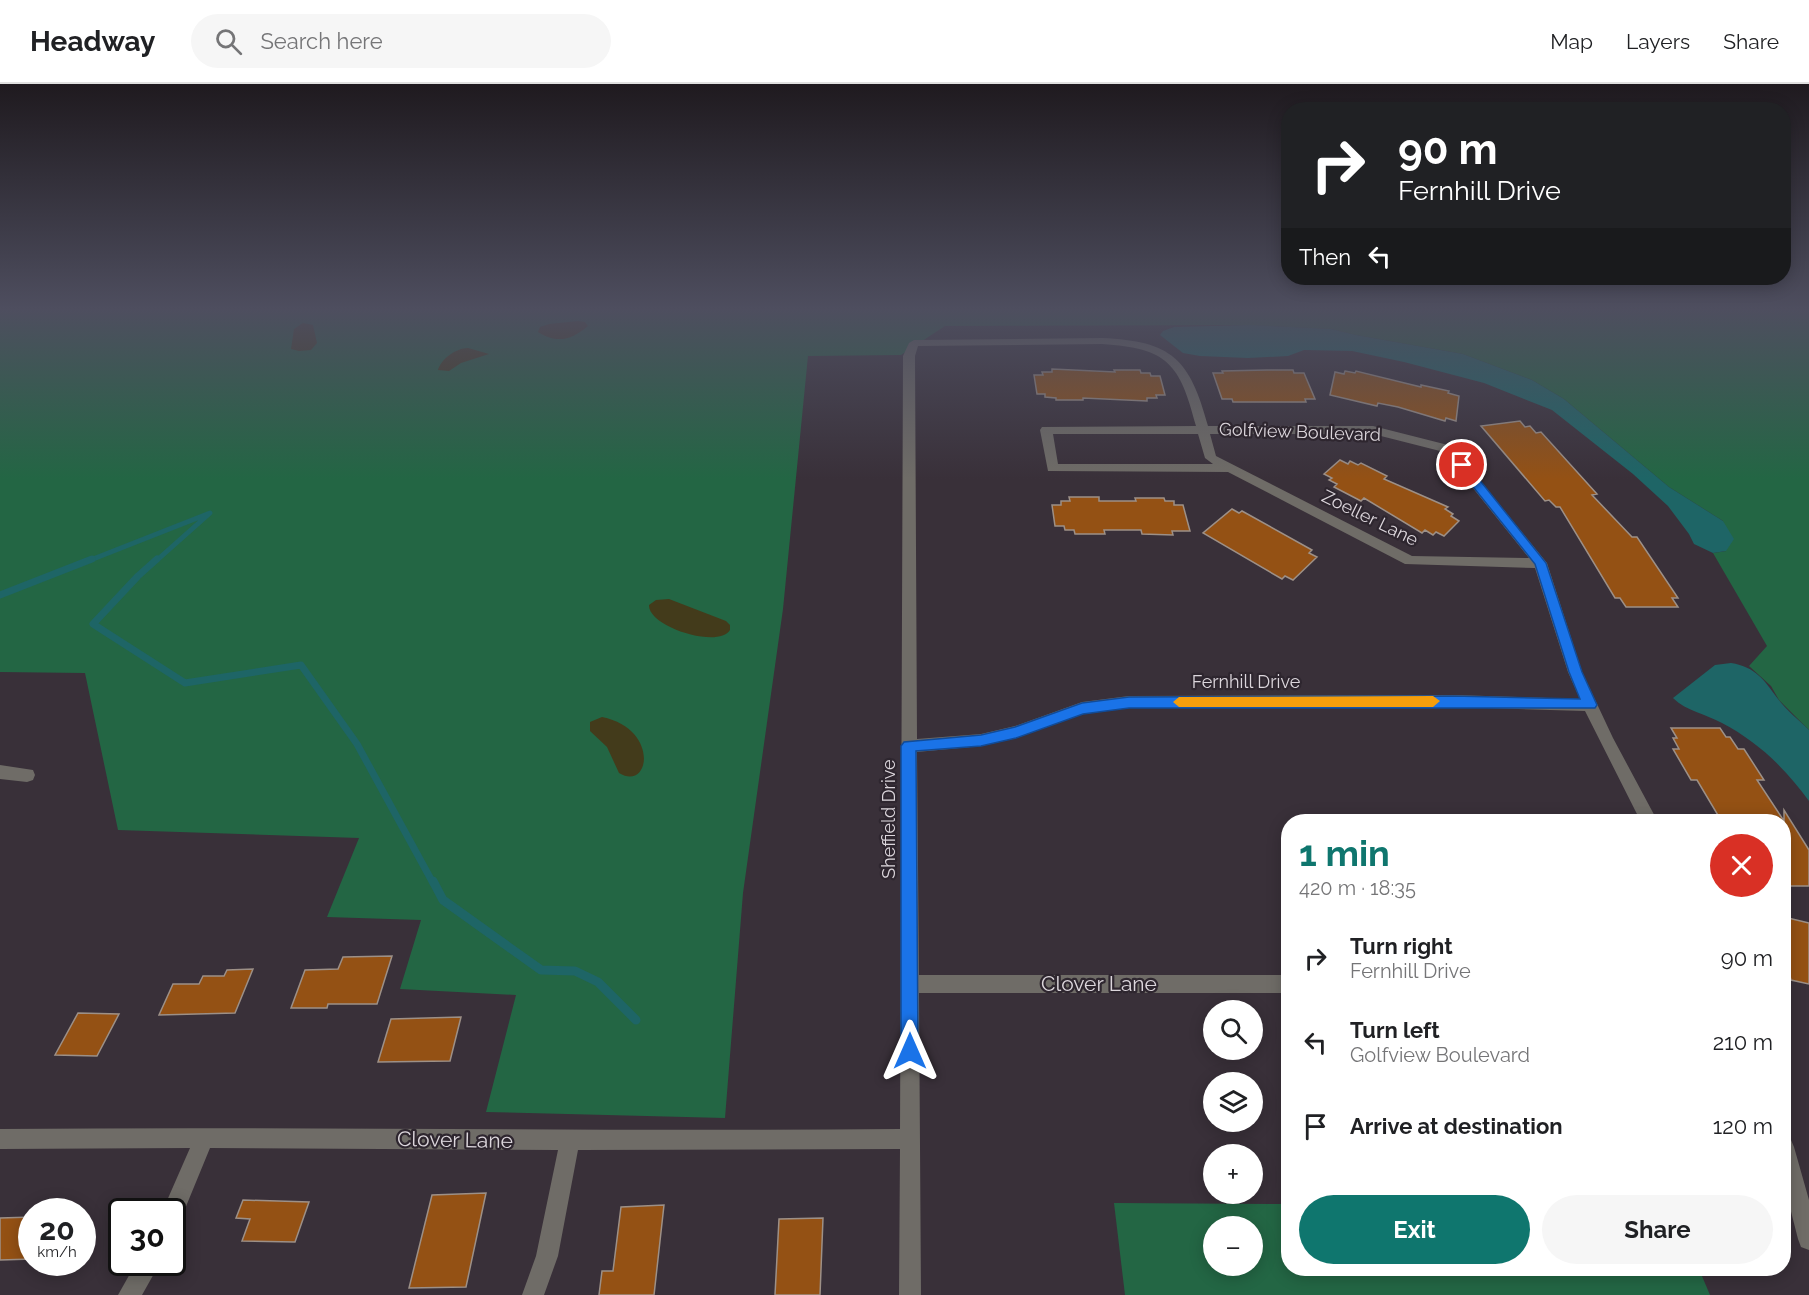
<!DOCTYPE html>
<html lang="en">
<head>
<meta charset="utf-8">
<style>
	body { margin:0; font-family:Raleway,sans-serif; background:#f6f6f6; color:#202124; height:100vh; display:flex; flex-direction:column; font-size:22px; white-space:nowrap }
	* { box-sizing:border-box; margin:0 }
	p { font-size:20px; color:#757577 }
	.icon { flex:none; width:33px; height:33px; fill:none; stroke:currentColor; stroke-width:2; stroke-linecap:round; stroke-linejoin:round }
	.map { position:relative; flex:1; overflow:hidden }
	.side { position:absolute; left:1281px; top:730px; width:510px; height:462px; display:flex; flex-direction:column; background:#fff; border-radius:24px; box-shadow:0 3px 15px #0003 }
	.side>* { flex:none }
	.guide { position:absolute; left:1281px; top:18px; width:510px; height:183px; border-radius:24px; box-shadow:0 3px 15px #0003; background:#202124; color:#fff; overflow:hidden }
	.controls { position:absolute; left:1203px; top:916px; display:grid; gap:12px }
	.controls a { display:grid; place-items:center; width:60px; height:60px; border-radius:50%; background:#fff; box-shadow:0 3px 15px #0003; font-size:30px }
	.speed { position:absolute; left:18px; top:1114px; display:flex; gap:12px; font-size:30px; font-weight:700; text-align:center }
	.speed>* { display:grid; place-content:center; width:78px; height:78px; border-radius:50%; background:#fff; box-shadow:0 3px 15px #0003; line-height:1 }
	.speed small { font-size:15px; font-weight:400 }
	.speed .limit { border:3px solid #111; border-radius:9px; background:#fff; color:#111 }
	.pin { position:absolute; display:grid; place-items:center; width:51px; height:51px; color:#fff; margin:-26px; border:3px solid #fff; border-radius:50%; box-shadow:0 2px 6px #0007 }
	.me { position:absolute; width:66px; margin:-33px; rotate:0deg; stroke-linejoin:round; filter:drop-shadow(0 0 4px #0008) }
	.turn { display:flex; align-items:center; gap:21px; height:126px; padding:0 18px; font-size:27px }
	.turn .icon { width:78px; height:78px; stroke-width:2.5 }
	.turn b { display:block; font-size:42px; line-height:51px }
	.then { display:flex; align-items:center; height:57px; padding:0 18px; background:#0003; gap:12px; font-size:22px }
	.round { display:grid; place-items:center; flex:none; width:63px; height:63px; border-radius:32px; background:#f6f6f6 }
	.overview { display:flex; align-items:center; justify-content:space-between; height:102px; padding:0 18px }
	h1 { font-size:36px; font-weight:700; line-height:45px; color:#0f766e }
	.action { display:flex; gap:12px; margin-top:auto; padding:12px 18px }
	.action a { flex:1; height:69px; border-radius:36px; background:#0f766e; color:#fff; font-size:24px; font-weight:700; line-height:69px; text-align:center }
	.action a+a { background:#f6f6f6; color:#202124 }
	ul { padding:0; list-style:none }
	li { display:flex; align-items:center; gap:18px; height:84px; padding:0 18px }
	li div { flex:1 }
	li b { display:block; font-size:22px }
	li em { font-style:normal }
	header { display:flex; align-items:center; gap:36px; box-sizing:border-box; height:84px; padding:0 30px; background:#fff; border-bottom:2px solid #e0e0e0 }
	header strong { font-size:28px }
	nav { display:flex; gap:33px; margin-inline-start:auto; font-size:21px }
	.search { width:420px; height:54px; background:#f6f6f6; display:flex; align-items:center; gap:15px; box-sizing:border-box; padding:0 21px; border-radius:33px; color:#757577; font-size:22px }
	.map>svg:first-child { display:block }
	.green { fill:#236644; fill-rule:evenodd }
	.sand { fill:#433b1b }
	.water { fill:#1e6566 }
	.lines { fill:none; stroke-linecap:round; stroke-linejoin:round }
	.stream-far2 { stroke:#1e6566; stroke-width:5 }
	.stream-far1 { stroke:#1e6566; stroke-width:7 }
	.stream { stroke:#1e6566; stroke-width:9 }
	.building { fill:#945114; stroke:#9d9087; stroke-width:1.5 }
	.minor { fill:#6f6c67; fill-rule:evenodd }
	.route { fill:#1a73e8; stroke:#114b97; stroke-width:1.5 }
	.slow { fill:#f59e0b }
	.labels { text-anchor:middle; stroke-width:4.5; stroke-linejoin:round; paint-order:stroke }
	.street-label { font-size:18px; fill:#dcd6dc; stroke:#2e262f }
	.near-street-label { font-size:21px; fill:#dcd6dc; stroke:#2e262f }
</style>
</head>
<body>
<header>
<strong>Headway</strong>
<div class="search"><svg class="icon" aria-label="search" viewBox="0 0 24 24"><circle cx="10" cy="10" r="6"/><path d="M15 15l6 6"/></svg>Search here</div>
<nav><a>Map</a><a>Layers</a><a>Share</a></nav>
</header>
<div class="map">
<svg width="1809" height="1211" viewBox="0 0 1809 1211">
	<rect width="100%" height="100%" fill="#393039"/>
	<!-- green -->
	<path class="green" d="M 0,225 L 1809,225 L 1809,646 L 1779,616 L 1771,602 L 1749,582 L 1767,562 L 1713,469 L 1726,467 L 1723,437 L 1669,403 L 1564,315 L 1532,296 L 1463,270 L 1356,251 L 1331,245 L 1251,241 L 945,242 L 901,271 L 808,272 L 783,525 L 743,809 L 725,1034 L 486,1028 L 516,911 L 400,905 L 421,836 L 327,833 L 359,754 L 118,746 L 85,589 L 0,588 Z
		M 1114,1119 L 1288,1120 L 1288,1185 L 1699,1185 L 1710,1211 L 1125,1211 ZM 1214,1143 L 1252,1143 L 1252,1182 L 1214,1182 Z"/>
	<!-- sand -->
	<path class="sand" d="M 578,237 L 585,238 L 588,242 C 571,256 558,260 538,248 L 540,243 L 549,240 Z
		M 303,239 L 313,241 L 317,259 L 311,266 L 299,267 L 291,265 L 294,245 Z
		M 468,264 L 489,270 L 461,279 L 449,287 L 438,286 C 441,275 456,264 468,264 Z
		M 669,515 L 726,537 L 730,541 L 730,546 C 719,565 648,543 649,521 L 656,516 Z
		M 602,633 C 660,645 650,708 619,689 L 607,663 L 590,647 L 590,638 Z"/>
	<!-- water -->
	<path class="water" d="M 1251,241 L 1331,245 L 1356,251 L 1463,270 L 1532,296 L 1564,315 L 1669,403 L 1723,437 L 1734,455 L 1726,467 L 1713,469 L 1694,460 L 1689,450 L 1668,422 L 1633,390 L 1552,326 L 1484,299 L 1404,278 L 1352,267 L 1304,266 L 1288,272 L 1248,274 L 1200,272 L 1183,269 L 1160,251 L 1163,247 L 1174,243 Z
		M 1731,579 C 1756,583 1764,596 1778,615 C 1786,626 1799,636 1809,646 L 1809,717 C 1785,684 1758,658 1722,639 C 1706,630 1686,627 1673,614 L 1715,581 Z"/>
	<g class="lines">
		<!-- stream-far2 -->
		<path class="stream-far2" d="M 88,477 L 210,429 L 156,477"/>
		<!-- stream-far1 -->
		<path class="stream-far1" d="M 157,475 L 138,492 L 93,540 L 185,599 L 301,581 L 357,660 L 433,799
			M 0,511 L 92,475"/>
		<!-- stream -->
		<path class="stream" d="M 433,797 L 443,816 L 541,886 L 575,887 L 598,898 L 636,936"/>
	</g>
	<!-- building -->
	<path class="building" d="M 1052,285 L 1115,288 L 1114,286 L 1140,286 L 1141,289 L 1150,289 L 1151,292 L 1160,292 L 1165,311 L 1156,311 L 1157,314 L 1147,314 L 1147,317 L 1083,314 L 1083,316 L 1056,316 L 1056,314 L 1045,313 L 1045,310 L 1037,310 L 1034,291 L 1043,291 L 1042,288 L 1052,288 Z
		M 1267,286 L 1293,286 L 1294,289 L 1304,289 L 1315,315 L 1305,315 L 1306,318 L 1233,318 L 1232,315 L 1222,315 L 1213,289 L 1223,289 L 1222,287 Z
		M 1345,287 L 1355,289 L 1356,287 L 1421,303 L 1421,301 L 1449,307 L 1448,309 L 1459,312 L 1456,337 L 1446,334 L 1445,337 L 1398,323 L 1378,319 L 1377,322 L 1330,311 L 1335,288 L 1344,290 Z
		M 1520,337 L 1525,343 L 1530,342 L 1536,349 L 1541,348 L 1597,410 L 1592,411 L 1632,453 L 1637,453 L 1678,514 L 1672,514 L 1678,523 L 1626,523 L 1620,514 L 1615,514 L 1560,423 L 1556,423 L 1549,416 L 1545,417 L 1481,342 Z
		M 1340,376 L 1348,380 L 1350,377 L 1358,381 L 1361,379 L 1387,392 L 1384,395 L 1448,423 L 1445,425 L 1453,430 L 1451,432 L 1459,437 L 1444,452 L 1436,448 L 1433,451 L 1425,446 L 1422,449 L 1364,414 L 1361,417 L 1334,403 L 1337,400 L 1329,396 L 1332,394 L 1324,390 Z
		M 1069,413 L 1099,413 L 1099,417 L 1136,417 L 1135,414 L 1164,414 L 1165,417 L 1174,417 L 1174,421 L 1183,421 L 1190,447 L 1172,447 L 1173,451 L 1142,450 L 1141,446 L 1104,446 L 1105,450 L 1075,450 L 1074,446 L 1065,446 L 1064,442 L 1055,442 L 1052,421 L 1061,421 L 1061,417 L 1070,417 Z
		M 1232,425 L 1239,429 L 1242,427 L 1312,466 L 1309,469 L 1317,473 L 1293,496 L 1285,492 L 1282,495 L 1203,449 Z
		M 1671,644 L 1720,644 L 1726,653 L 1730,653 L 1738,665 L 1744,665 L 1764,696 L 1757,696 L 1784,737 L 1784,726 L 1809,766 L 1809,802 L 1784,802 L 1784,738 L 1722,738 L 1697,696 L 1691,696 L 1673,665 L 1679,665 L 1673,654 L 1677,654 Z
		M 1784,833 L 1809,839 L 1809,900 L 1791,896 L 1784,871 Z
		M 392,872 L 377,920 L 328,920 L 327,924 L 291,924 L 305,886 L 338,885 L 343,873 Z
		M 253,885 L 235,929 L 159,931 L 173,900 L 199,900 L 203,892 L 224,892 L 227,886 Z
		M 78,929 L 119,930 L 97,972 L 55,971 Z
		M 461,933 L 450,977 L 378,978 L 391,935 Z
		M 486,1109 L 466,1203 L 409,1204 L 432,1111 Z
		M 243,1116 L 309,1118 L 295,1158 L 242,1157 L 250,1135 L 236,1134 Z
		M 664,1121 L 654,1211 L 599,1211 L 602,1187 L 613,1187 L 621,1123 Z
		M 32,1133 L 32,1175 L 0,1176 L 0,1134 Z
		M 823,1134 L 820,1211 L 775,1211 L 779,1135 Z"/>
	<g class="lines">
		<!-- minor -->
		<path class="minor" d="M 1102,254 C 1172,257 1190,275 1208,342 L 1373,342 L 1452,362 L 1547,479 L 1582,588 L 1613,654 L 1658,738 L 1641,738 L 1585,627 L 1454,623 L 1129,624 L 1083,630 L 1016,654 L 981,662 L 917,668 L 919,891 L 1288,891 L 1288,909 L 919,909 L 921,1211 L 899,1211 L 900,1065 L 578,1066 L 558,1172 L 544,1211 L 522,1211 L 536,1172 L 558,1066 L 210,1064 L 180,1137 L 172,1139 L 172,1128 L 162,1128 L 190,1064 L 0,1065 L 0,1045 C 300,1042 600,1048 900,1045 L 903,272 L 909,259 L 914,256 ZM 1102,260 C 1168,264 1180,280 1196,342 L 1042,343 L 1040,346 L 1048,387 L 1228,388 L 1405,480 L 1535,484 L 1568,588 L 1580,615 L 1454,611 L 1129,612 L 1082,618 L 1015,642 L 981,650 L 917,655 L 915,272 L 918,262 ZM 1053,350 L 1198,350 L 1205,374 L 1213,380 L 1058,380 ZM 1210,350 L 1373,350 L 1444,368 L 1529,474 L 1412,472 L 1216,372 Z
			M 0,681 L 33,686 L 35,691 L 33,696 L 27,698 L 0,695 Z
			M 1784,1053 L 1791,1056 L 1794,1063 L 1809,1116 L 1809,1166 L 1801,1163 L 1798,1155 L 1784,1100 Z
			M 136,1179 L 160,1179 L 142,1211 L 118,1211 Z"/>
	</g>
	<!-- sky -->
	<linearGradient id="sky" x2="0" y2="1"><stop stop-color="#1f1a1f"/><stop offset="0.57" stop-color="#4e4e5f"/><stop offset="1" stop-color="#4e4e5f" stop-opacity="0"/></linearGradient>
	<rect width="1809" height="395" fill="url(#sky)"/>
	<!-- route -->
	<path class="route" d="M 1462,378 L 1466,379 L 1546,479 L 1582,588 L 1597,621 L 1595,624 L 1129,624 L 1083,630 L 1016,654 L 981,662 L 916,667 L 918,967 L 916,973 L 910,975 L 903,973 L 901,967 L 901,662 L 904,658 L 981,651 L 1015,643 L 1082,619 L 1129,613 L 1454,612 L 1580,615 L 1569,588 L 1535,480 L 1458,384 L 1456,381 Z"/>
	<!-- slow -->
	<path class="slow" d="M 1433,612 L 1440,617 L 1433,623 L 1179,623 L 1173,618 L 1179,613 Z"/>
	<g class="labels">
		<!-- street labels -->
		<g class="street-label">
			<text transform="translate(1300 348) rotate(2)" y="6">Golfview Boulevard</text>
			<text transform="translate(1370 434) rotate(26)" y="6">Zoeller Lane</text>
			<text x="1246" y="604">Fernhill Drive</text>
			<text transform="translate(889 735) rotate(-90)" y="6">Sheffield Drive</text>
		</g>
		<!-- near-street labels -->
		<g class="near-street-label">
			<text x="1099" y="907">Clover Lane</text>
			<text transform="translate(455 1056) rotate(1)" y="7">Clover Lane</text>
		</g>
	</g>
</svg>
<div class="controls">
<a><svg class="icon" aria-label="search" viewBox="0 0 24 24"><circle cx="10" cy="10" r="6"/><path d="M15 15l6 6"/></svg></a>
<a><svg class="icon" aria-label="layers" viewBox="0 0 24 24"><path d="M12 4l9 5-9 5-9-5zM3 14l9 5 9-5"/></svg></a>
<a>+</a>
<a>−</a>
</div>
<div class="speed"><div>20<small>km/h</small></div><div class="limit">30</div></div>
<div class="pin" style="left:1462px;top:381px;background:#d93025"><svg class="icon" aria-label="arrive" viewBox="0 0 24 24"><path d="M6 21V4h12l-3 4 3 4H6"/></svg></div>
<svg class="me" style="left:910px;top:967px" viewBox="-20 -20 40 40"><path d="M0-17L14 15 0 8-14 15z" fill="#1a73e8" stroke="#fff" stroke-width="4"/></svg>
<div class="guide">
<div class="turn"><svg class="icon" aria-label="right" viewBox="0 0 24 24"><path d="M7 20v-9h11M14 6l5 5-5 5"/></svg><div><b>90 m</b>Fernhill Drive</div></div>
<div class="then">Then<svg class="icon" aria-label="left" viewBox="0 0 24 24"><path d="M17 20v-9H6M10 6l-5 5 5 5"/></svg></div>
</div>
<section class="side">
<div class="overview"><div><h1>1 min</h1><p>420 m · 18:35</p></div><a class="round" style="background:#d93025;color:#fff"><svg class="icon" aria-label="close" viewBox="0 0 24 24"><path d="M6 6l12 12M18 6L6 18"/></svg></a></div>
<ul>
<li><svg class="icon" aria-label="right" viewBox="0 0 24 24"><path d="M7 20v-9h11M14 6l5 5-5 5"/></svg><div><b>Turn right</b><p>Fernhill Drive</p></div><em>90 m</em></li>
<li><svg class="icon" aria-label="left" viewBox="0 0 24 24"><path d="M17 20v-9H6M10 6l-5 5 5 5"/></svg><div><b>Turn left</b><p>Golfview Boulevard</p></div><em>210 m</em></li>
<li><svg class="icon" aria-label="arrive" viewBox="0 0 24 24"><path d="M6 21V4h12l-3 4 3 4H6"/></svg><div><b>Arrive at destination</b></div><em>120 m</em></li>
</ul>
<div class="action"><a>Exit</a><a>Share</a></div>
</section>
</div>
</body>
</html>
